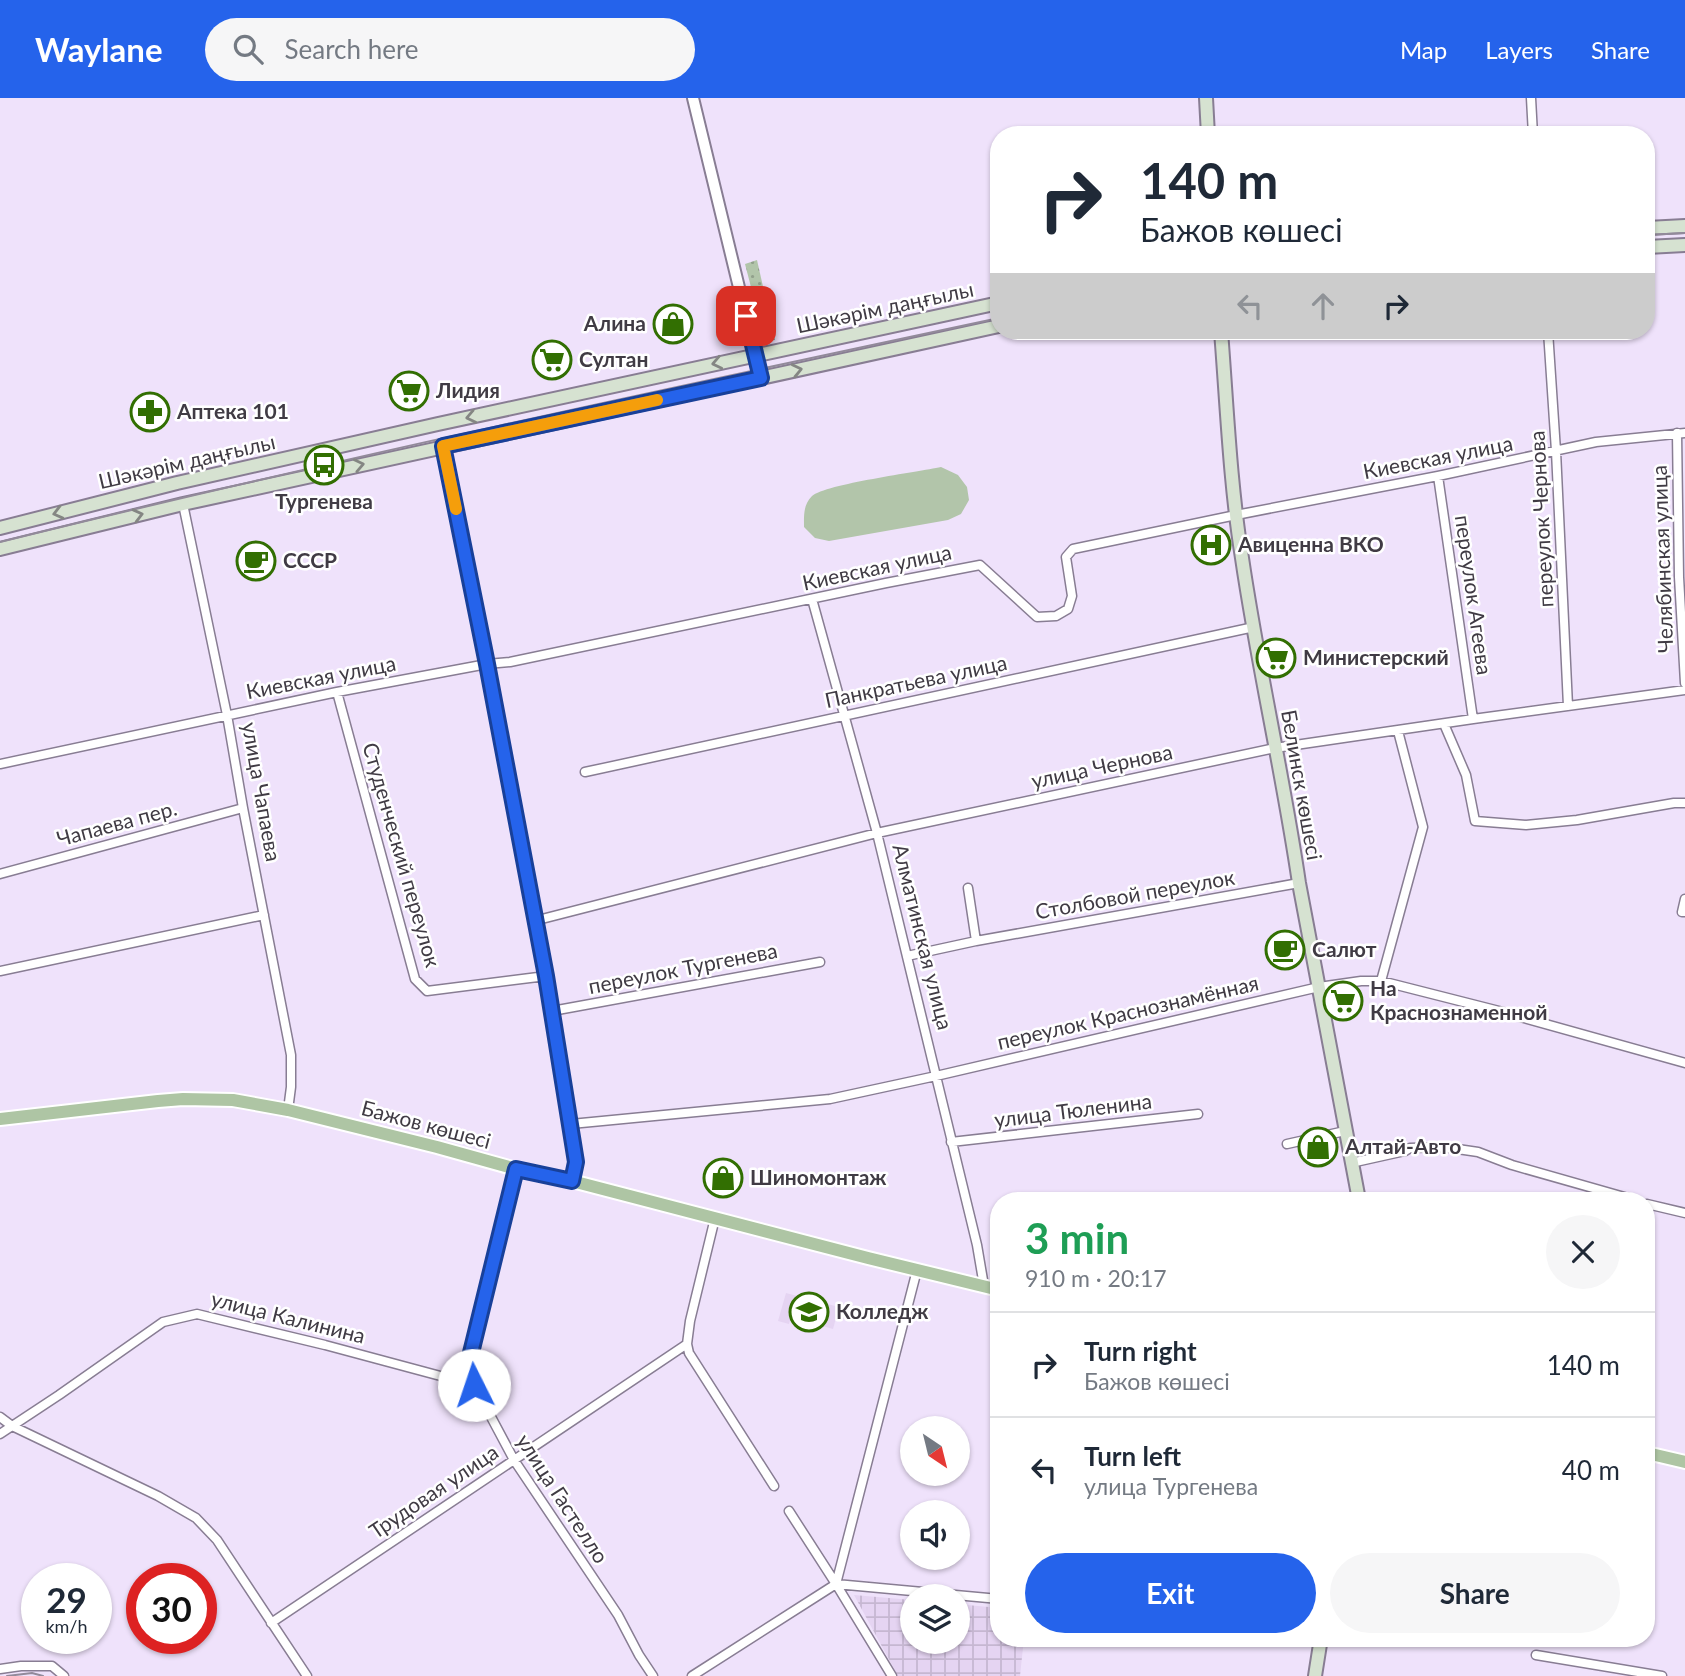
<!DOCTYPE html>
<html lang="en">
<head>
<meta charset="utf-8">
<style>
	body { margin:0; font-family:Lato,sans-serif; background:#f6f6f7; color:#1f2937; height:100vh; display:flex; flex-direction:column; font-size:26px; white-space:nowrap }
	* { box-sizing:border-box; margin:0 }
	p { font-size:23px; color:#747a83 }
	.icon { flex:none; width:38px; height:38px; fill:none; stroke:currentColor; stroke-width:2; stroke-linecap:round; stroke-linejoin:round }
	.map { position:relative; flex:1; overflow:hidden }
	.details { position:absolute; left:990px; top:1094px; width:665px; height:455px; display:flex; flex-direction:column; background:#fff; border-radius:28px; box-shadow:0 2px 5px #0004 }
	.details>* { flex:none }
	.top-card { position:absolute; left:990px; top:28px; width:665px; height:214px; border-radius:28px; box-shadow:0 2px 5px #0004; background:#fff; color:#1f2937; overflow:hidden }
	.needle { width:46px; rotate:145deg }
	.tools { position:absolute; left:900px; top:1318px; display:grid; gap:14px }
	.tools a { display:grid; place-items:center; width:70px; height:70px; border-radius:50%; background:#fff; box-shadow:0 2px 5px #0004; font-size:35px }
	.speed { position:absolute; left:21px; top:1465px; display:flex; gap:14px; font-size:35px; font-weight:700; text-align:center }
	.speed>* { display:grid; place-content:center; width:91px; height:91px; border-radius:50%; background:#fff; box-shadow:0 2px 5px #0004; line-height:1 }
	.speed small { font-size:18px; font-weight:400 }
	.speed .limit { border:10px solid #d22; background:#fff; color:#111 }
	.pin { position:absolute; display:grid; place-items:center; width:60px; height:60px; color:#fff; margin:-30px; border-radius:14px; box-shadow:0 4px 10px #0006 }
	.me { position:absolute; width:77px; margin:-38px; rotate:356deg; stroke-linejoin:round; filter:drop-shadow(0 0 5px #0008) }
	.turn { display:flex; align-items:center; gap:24px; height:147px; padding:0 35px; font-size:32px }
	.turn .icon { width:91px; height:91px; stroke-width:2.5 }
	.turn b { display:block; font-size:49px; line-height:60px }
	.lanes { display:flex; align-items:center; height:66px; padding:0 35px; background:#0003; justify-content:center; gap:35px; direction:ltr }
	.lanes .off { opacity:.35 }
	.round { display:grid; place-items:center; flex:none; width:74px; height:74px; border-radius:37px; background:#f6f6f7 }
	.summary { display:flex; align-items:center; justify-content:space-between; height:119px; padding:0 35px }
	h1 { font-size:42px; font-weight:700; line-height:52px; color:#1e9e55 }
	.primary-button { display:flex; gap:14px; margin-top:auto; padding:14px 35px }
	.primary-button a { flex:1; height:80px; border-radius:42px; background:#2563eb; color:#fff; font-size:28px; font-weight:700; line-height:80px; text-align:center }
	.primary-button a+a { background:#f6f6f7; color:#1f2937 }
	ul { padding:0; list-style:none }
	li { display:flex; align-items:center; gap:21px; height:105px; padding:0 35px; border-top:2px solid #e0e1e3 }
	li div { flex:1 }
	li b { display:block; font-size:26px }
	li em { font-style:normal }
	header { display:flex; align-items:center; gap:42px; box-sizing:border-box; height:98px; padding:0 35px; background:#2563eb; color:#fff }
	header strong { font-size:33px }
	nav { display:flex; gap:38px; margin-inline-start:auto; font-size:24px }
	.search { width:490px; height:63px; background:#f6f6f7; display:flex; align-items:center; gap:18px; box-sizing:border-box; padding:0 24px; border-radius:38px; color:#747a83; font-size:26px }
	.map>svg:first-child { display:block }
	.built { fill:#e5d4f2 }
	.industrial { fill:url(#industrial-grid) }
	.grass { fill:url(#grass-dots) }
	.park { fill:#b2c5aa }
	.lines { fill:none; stroke-linecap:round; stroke-linejoin:round }
	.minor-casing { stroke:#887d93; stroke-width:11 }
	.tertiary-casing { stroke:#887d93; stroke-width:14 }
	.secondary-casing { stroke:#887d93; stroke-width:16 }
	.primary-casing { stroke:#fff; stroke-width:16 }
	.minor { stroke:#fff; stroke-width:8 }
	.tertiary { stroke:#fff; stroke-width:10 }
	.secondary { stroke:#d6e2d1; stroke-width:12 }
	.primary { stroke:#aec5a4; stroke-width:12 }
	.tram { stroke:#928a9a; stroke-width:2 }
	.oneway { stroke:#848683 }
	.route-casing { stroke:#184099; stroke-width:18 }
	.route { stroke:#2563eb; stroke-width:12 }
	.slow { stroke:#f59e0b; stroke-width:12 }
	.labels { text-anchor:middle; stroke-width:5; stroke-linejoin:round; paint-order:stroke }
	.street-label { font-size:21px; fill:#403b44; stroke:#fff }
	.poi-label { font-size:21px; font-weight:bold; fill:#403b44; stroke:#fff; text-anchor:start }
</style>
</head>
<body>
<header>
<strong>Waylane</strong>
<div class="search"><svg class="icon" aria-label="search" viewBox="0 0 24 24"><circle cx="10" cy="10" r="6"/><path d="M15 15l6 6"/></svg>Search here</div>
<nav><a>Map</a><a>Layers</a><a>Share</a></nav>
</header>
<div class="map">
<svg width="1685" height="1578" viewBox="0 0 1685 1578">
	<defs>
		<pattern id="industrial-grid" width="8" height="8" patternUnits="userSpaceOnUse" patternTransform="scale(1.75)"><rect width="8" height="8" fill="#e5d4f2"/><path d="M0 4h8M4 0v8" fill="none" stroke="#c6b7d1"/></pattern>
		<pattern id="grass-dots" width="8" height="8" patternUnits="userSpaceOnUse" patternTransform="scale(1.75)"><rect width="8" height="8" fill="#b2c5aa"/><path d="M2 2h.1M6 6h.1" fill="none" stroke="#92a18c" stroke-width="1.8" stroke-linecap="round"/></pattern>
	</defs>
	<rect width="100%" height="100%" fill="#efe2fb"/>
	<!-- built -->
	<path class="built" d="M 786,1195 L 839,1209 L 833,1231 L 791,1219 L 789,1226 L 778,1223 Z"/>
	<!-- industrial -->
	<path class="industrial" d="M 854,1497 L 912,1502 L 912,1544 L 957,1544 L 957,1506 L 999,1510 L 999,1540 L 1024,1540 L 1020,1578 L 898,1578 Z"/>
	<!-- grass -->
	<path class="grass" d="M 757,162 L 775,242 L 765,243 L 745,166 Z"/>
	<!-- park -->
	<path class="park" d="M 941,369 L 958,377 L 967,389 L 969,402 L 961,416 L 948,422 L 829,443 L 815,440 L 804,429 C 804,418 803,407 812,398 C 826,386 918,374 941,369 Z"/>
	<g class="lines">
		<defs>
			<path id="minor" d="M 1531,0 L 1533,37
				M 1548,233 L 1556,353 L 1568,608
				M 1677,335 L 1679,479 L 1685,585
				M 443,348 L 487,566 L 534,823 L 546,878 L 577,1064 L 572,1083
				M 1438,378 L 1473,621
				M 183,406 L 227,617 L 243,710 L 291,957 L 291,989 L 288,1012
				M 812,501 L 877,735 L 977,1147 L 984,1188
				M 337,594 L 415,881 L 427,893 L 546,878
				M 1444,626 L 1466,677 L 1475,723 L 1526,727 L 1577,722 L 1674,705 L 1685,705
				M 0,666 L 337,594 L 487,566 L 510,564 L 886,485 L 980,467 L 1037,519 L 1056,518 L 1068,511 L 1072,498 L 1066,459 L 1073,451 L 1236,417 L 1438,378 L 1596,344 L 1685,335
				M 585,674 L 1254,529
				M 0,776 L 243,710
				M 968,790 L 976,843
				M 1685,801 L 1682,814 L 1685,814
				M 534,823 L 877,735 L 1275,650 L 1473,621 L 1685,592
				M 907,858 L 976,843 L 1299,785
				M 0,873 L 264,817
				M 1381,883 L 1423,729 L 1398,633
				M 552,913 L 820,864
				M 571,1026 L 830,1001 L 936,978 L 1319,889 L 1361,883 L 1381,883 L 1499,913 L 1685,965
				M 951,1044 L 1198,1016
				M 1287,1046 L 1345,1033
				M 1351,1065 L 1405,1053 L 1410,1050 L 1444,1049 L 1478,1054 L 1512,1067 L 1635,1102
				M 516,1071 L 468,1267 L 474,1287 L 514,1362 L 618,1517 L 639,1557 L 653,1578
				M 1647,1106 L 1685,1115
				M 715,1120 L 690,1223 L 687,1246 L 689,1255 L 774,1388
				M 0,1319 L 12,1328 L 158,1398 L 196,1420 L 217,1442 L 307,1578
				M 0,1336 L 59,1297 L 163,1224 L 197,1216 L 325,1247 L 474,1287
				M 789,1413 L 836,1486 L 892,1578
				M 836,1486 L 917,1172
				M 836,1486 L 999,1501
				M 271,1525 L 687,1246
				M 1536,1557 L 1662,1578
				M 0,1571 L 21,1568 L 52,1568 L 64,1578
				M 692,1578 L 836,1486"/>
			<path id="tertiary" d="M 693,0 L 761,280"/>
			<path id="secondary" d="M 1206,0 L 1208,37
				M 1647,130 L 1685,128
				M 1647,149 L 1685,147
				M 1221,233 C 1227,309 1230,385 1242,460 C 1258,569 1283,676 1299,785 L 1359,1102
				M 0,430 L 177,385 L 438,326 L 999,205
				M 0,451 L 183,406 L 999,228
				M 1315,1578 L 1321,1540"/>
			<path id="primary" d="M 0,1021 L 158,1003 L 183,1001 L 233,1002 L 288,1012 L 437,1049 L 516,1071 L 572,1083 L 868,1160 L 999,1192
				M 1647,1355 L 1685,1364"/>
		</defs>
		<!-- minor casing -->
		<use href="#minor" class="minor-casing"/>
		<!-- tertiary casing -->
		<use href="#tertiary" class="tertiary-casing"/>
		<!-- secondary casing -->
		<use href="#secondary" class="secondary-casing"/>
		<!-- primary casing -->
		<use href="#primary" class="primary-casing"/>
		<!-- minor -->
		<use href="#minor" class="minor"/>
		<!-- tertiary -->
		<use href="#tertiary" class="tertiary"/>
		<!-- secondary -->
		<use href="#secondary" class="secondary"/>
		<!-- primary -->
		<use href="#primary" class="primary"/>
		<!-- tram -->
		<path class="tram" d="M 1647,137 L 1685,135
			M 0,444 C 331,362 665,291 999,220
			M 7,1578 L 32,1575 L 43,1578"/>
	</g>
	<!-- one-way arrows -->
	<defs><path id="oneway-chevron" d="M-2-3.5L2.5 0L-2 3.5" fill="none" stroke-width="1.6" stroke-linecap="round" stroke-linejoin="round" transform="scale(1.75)"/></defs>
	<g class="oneway">
		<use href="#oneway-chevron" transform="translate(717 265) rotate(168)"/>
		<use href="#oneway-chevron" transform="translate(797 272) rotate(-13)"/>
		<use href="#oneway-chevron" transform="translate(471 319) rotate(168)"/>
		<use href="#oneway-chevron" transform="translate(359 367) rotate(-12)"/>
		<use href="#oneway-chevron" transform="translate(58 415) rotate(166)"/>
		<use href="#oneway-chevron" transform="translate(138 417) rotate(-14)"/>
	</g>
	<g class="lines">
		<defs>
			<path id="route" d="M 474,1287 L 468,1267 L 516,1071 L 572,1083 L 576,1064 L 546,878 L 487,566 L 443,348 L 761,280 L 746,218"/>
		</defs>
		<!-- route casing -->
		<use href="#route" class="route-casing"/>
		<!-- route -->
		<use href="#route" class="route"/>
		<!-- slow -->
		<path class="slow" d="M 456,411 L 443,348 L 657,302"/>
	</g>
	<!-- icons -->
	<defs>
		<symbol id="shop-ring" viewBox="-11 -11 22 22"><circle r="9.5" fill="#fff" stroke="#326f02" stroke-width="1.5"/><path d="M-5-2.5h2.3a2.7 3.5 0 0 1 5.4 0H5L5.5 6h-11ZM-1.5-2.5h3a1.5 2.3 0 0 0-3 0Z" fill="#326f02"/></symbol>
		<symbol id="supermarket-ring" viewBox="-11 -11 22 22"><circle r="9.5" fill="#fff" stroke="#326f02" stroke-width="1.5"/><path d="M-6-5.5h2.5l.6 2H6L4.5 2H-2.5L-4.4-4H-6ZM-1.5 3.2a1.3 1.3 0 1 0 .1 0ZM3 3.2a1.3 1.3 0 1 0 .1 0Z" fill="#326f02"/></symbol>
		<symbol id="pharmacy-ring" viewBox="-11 -11 22 22"><circle r="9.5" fill="#fff" stroke="#326f02" stroke-width="1.5"/><path d="M-2-6h4v4h4v4h-4v4h-4v-4h-4v-4h4Z" fill="#326f02"/></symbol>
		<symbol id="bus-ring" viewBox="-11 -11 22 22"><circle r="9.5" fill="#fff" stroke="#326f02" stroke-width="1.5"/><path d="M-5-6H5V4H4V6H2V4H-2V6H-4V4H-5ZM-3.5-4V0h7V-4ZM-3.5 1.2v1.5H-2V1.2ZM2 1.2v1.5H3.5V1.2Z" fill="#326f02"/></symbol>
		<symbol id="hospital-ring" viewBox="-11 -11 22 22"><circle r="9.5" fill="#fff" stroke="#326f02" stroke-width="1.5"/><path d="M-5-5h3v3.5h4V-5h3V5h-3V1.5h-4V5h-3Z" fill="#326f02"/></symbol>
		<symbol id="cafe-ring" viewBox="-11 -11 22 22"><circle r="9.5" fill="#fff" stroke="#326f02" stroke-width="1.5"/><path d="M-5.5-4.5H6V0H3Q3 3.5 0 3.5H-2.5Q-5.5 3.5-5.5 0ZM3-3.2v2h1.7v-2ZM-6 4.5H4V6H-6Z" fill="#326f02"/></symbol>
		<symbol id="university-ring" viewBox="-11 -11 22 22"><circle r="9.5" fill="#fff" stroke="#326f02" stroke-width="1.5"/><path d="M0-5L7-2L0 1L-7-2ZM-4 1L0 2.5L4 1V4Q0 6-4 4Z" fill="#326f02"/></symbol>
	</defs>
	<g fill-rule="evenodd">
		<use href="#shop-ring" x="651" y="204" width="44" height="44"/>
		<use href="#supermarket-ring" x="530" y="240" width="44" height="44"/>
		<use href="#supermarket-ring" x="387" y="271" width="44" height="44"/>
		<use href="#pharmacy-ring" x="128" y="292" width="44" height="44"/>
		<use href="#bus-ring" x="302" y="345" width="44" height="44"/>
		<use href="#hospital-ring" x="1189" y="425" width="44" height="44"/>
		<use href="#cafe-ring" x="234" y="441" width="44" height="44"/>
		<use href="#supermarket-ring" x="1254" y="538" width="44" height="44"/>
		<use href="#cafe-ring" x="1263" y="830" width="44" height="44"/>
		<use href="#supermarket-ring" x="1321" y="881" width="44" height="44"/>
		<use href="#shop-ring" x="1296" y="1027" width="44" height="44"/>
		<use href="#shop-ring" x="701" y="1058" width="44" height="44"/>
		<use href="#university-ring" x="787" y="1192" width="44" height="44"/>
	</g>
	<g class="labels">
		<!-- street labels -->
		<g class="street-label">
			<text transform="translate(885 210) rotate(-12)" y="7">Шәкәрім даңғылы</text>
			<text transform="translate(1438 360) rotate(-11)" y="7">Киевская улица</text>
			<text transform="translate(187 364) rotate(-13)" y="7">Шәкәрім даңғылы</text>
			<text transform="translate(1542 421) rotate(-93)" y="7">переулок Чернова</text>
			<text transform="translate(1663 461) rotate(-92)" y="7">Челябинская улица</text>
			<text transform="translate(877 470) rotate(-12)" y="7">Киевская улица</text>
			<text transform="translate(1473 497) rotate(82)" y="7">переулок Агеева</text>
			<text transform="translate(321 580) rotate(-11)" y="7">Киевская улица</text>
			<text transform="translate(916 584) rotate(-12)" y="7">Панкратьева улица</text>
			<text transform="translate(1102 669) rotate(-12)" y="7">улица Чернова</text>
			<text transform="translate(1301 687) rotate(80)" y="7">Белинск көшесі</text>
			<text transform="translate(261 694) rotate(80)" y="7">улица Чапаева</text>
			<text transform="translate(117 726) rotate(-15)" y="7">Чапаева пер.</text>
			<text transform="translate(401 757) rotate(74)" y="7">Студенческий переулок</text>
			<text transform="translate(1135 797) rotate(-10)" y="7">Столбовой переулок</text>
			<text transform="translate(922 839) rotate(76)" y="7">Алматинская улица</text>
			<text transform="translate(683 871) rotate(-11)" y="7">переулок Тургенева</text>
			<text transform="translate(1128 915) rotate(-13)" y="7">переулок Краснознамённая</text>
			<text transform="translate(1073 1013) rotate(-7)" y="7">улица Тюленина</text>
			<text transform="translate(426 1027) rotate(15)" y="7">Бажов көшесі</text>
			<text transform="translate(288 1220) rotate(14)" y="7">улица Калинина</text>
			<text transform="translate(434 1394) rotate(-34)" y="7">Трудовая улица</text>
			<text transform="translate(562 1401) rotate(57)" y="7">улица Гастелло</text>
		</g>
		<!-- poi labels -->
		<g class="poi-label">
			<text x="646" y="233" text-anchor="end">Алина</text>
			<text x="579" y="269">Султан</text>
			<text x="436" y="300">Лидия</text>
			<text x="177" y="321">Аптека 101</text>
			<text x="324" y="411" text-anchor="middle">Тургенева</text>
			<text x="1238" y="454">Авиценна ВКО</text>
			<text x="283" y="470">СССР</text>
			<text x="1303" y="567">Министерский</text>
			<text x="1312" y="859">Салют</text>
			<text x="1370" y="898">На<tspan x="1370" dy="24">Краснознаменной</tspan></text>
			<text x="1345" y="1056">Алтай-Авто</text>
			<text x="750" y="1087">Шиномонтаж</text>
			<text x="836" y="1221">Колледж</text>
		</g>
	</g>
</svg>
<div class="tools">
<a><svg class="needle" viewBox="-14 -14 28 28"><path d="M0-13l5 13h-10z" fill="#e53935"/><path d="M0 13l5-13h-10z" fill="#747a83"/></svg></a>
<a><svg class="icon" aria-label="sound" viewBox="0 0 24 24"><path d="M4 9h4l5-4v14l-5-4H4zM17 9q2 3 0 6"/></svg></a>
<a><svg class="icon" aria-label="layers" viewBox="0 0 24 24"><path d="M12 4l9 5-9 5-9-5zM3 14l9 5 9-5"/></svg></a>
</div>
<div class="speed"><div>29<small>km/h</small></div><div class="limit">30</div></div>
<div class="pin" style="left:746px;top:218px;background:#d93025"><svg class="icon" aria-label="arrive" viewBox="0 0 24 24"><path d="M6 21V4h12l-3 4 3 4H6"/></svg></div>
<svg class="me" style="left:474px;top:1287px" viewBox="-20 -20 40 40"><circle r="19" fill="#fff"/><path d="M0-13L10 11 0 6-10 11z" fill="#2563eb"/></svg>
<div class="top-card">
<div class="turn"><svg class="icon" aria-label="right" viewBox="0 0 24 24"><path d="M7 20v-9h11M14 6l5 5-5 5"/></svg><div><b>140 m</b>Бажов көшесі</div></div>
<div class="lanes"><svg class="icon off" aria-label="left" viewBox="0 0 24 24"><path d="M17 20v-9H6M10 6l-5 5 5 5"/></svg><svg class="icon off" aria-label="ahead" viewBox="0 0 24 24"><path d="M12 20V5M6 11l6-6 6 6"/></svg><svg class="icon" aria-label="right" viewBox="0 0 24 24"><path d="M7 20v-9h11M14 6l5 5-5 5"/></svg></div>
</div>
<section class="details">
<div class="summary"><div><h1>3 min</h1><p>910 m · 20:17</p></div><a class="round"><svg class="icon" aria-label="close" viewBox="0 0 24 24"><path d="M6 6l12 12M18 6L6 18"/></svg></a></div>
<ul>
<li><svg class="icon" aria-label="right" viewBox="0 0 24 24"><path d="M7 20v-9h11M14 6l5 5-5 5"/></svg><div><b>Turn right</b><p>Бажов көшесі</p></div><em>140 m</em></li>
<li><svg class="icon" aria-label="left" viewBox="0 0 24 24"><path d="M17 20v-9H6M10 6l-5 5 5 5"/></svg><div><b>Turn left</b><p>улица Тургенева</p></div><em>40 m</em></li>
</ul>
<div class="primary-button"><a>Exit</a><a>Share</a></div>
</section>
</div>
</body>
</html>
